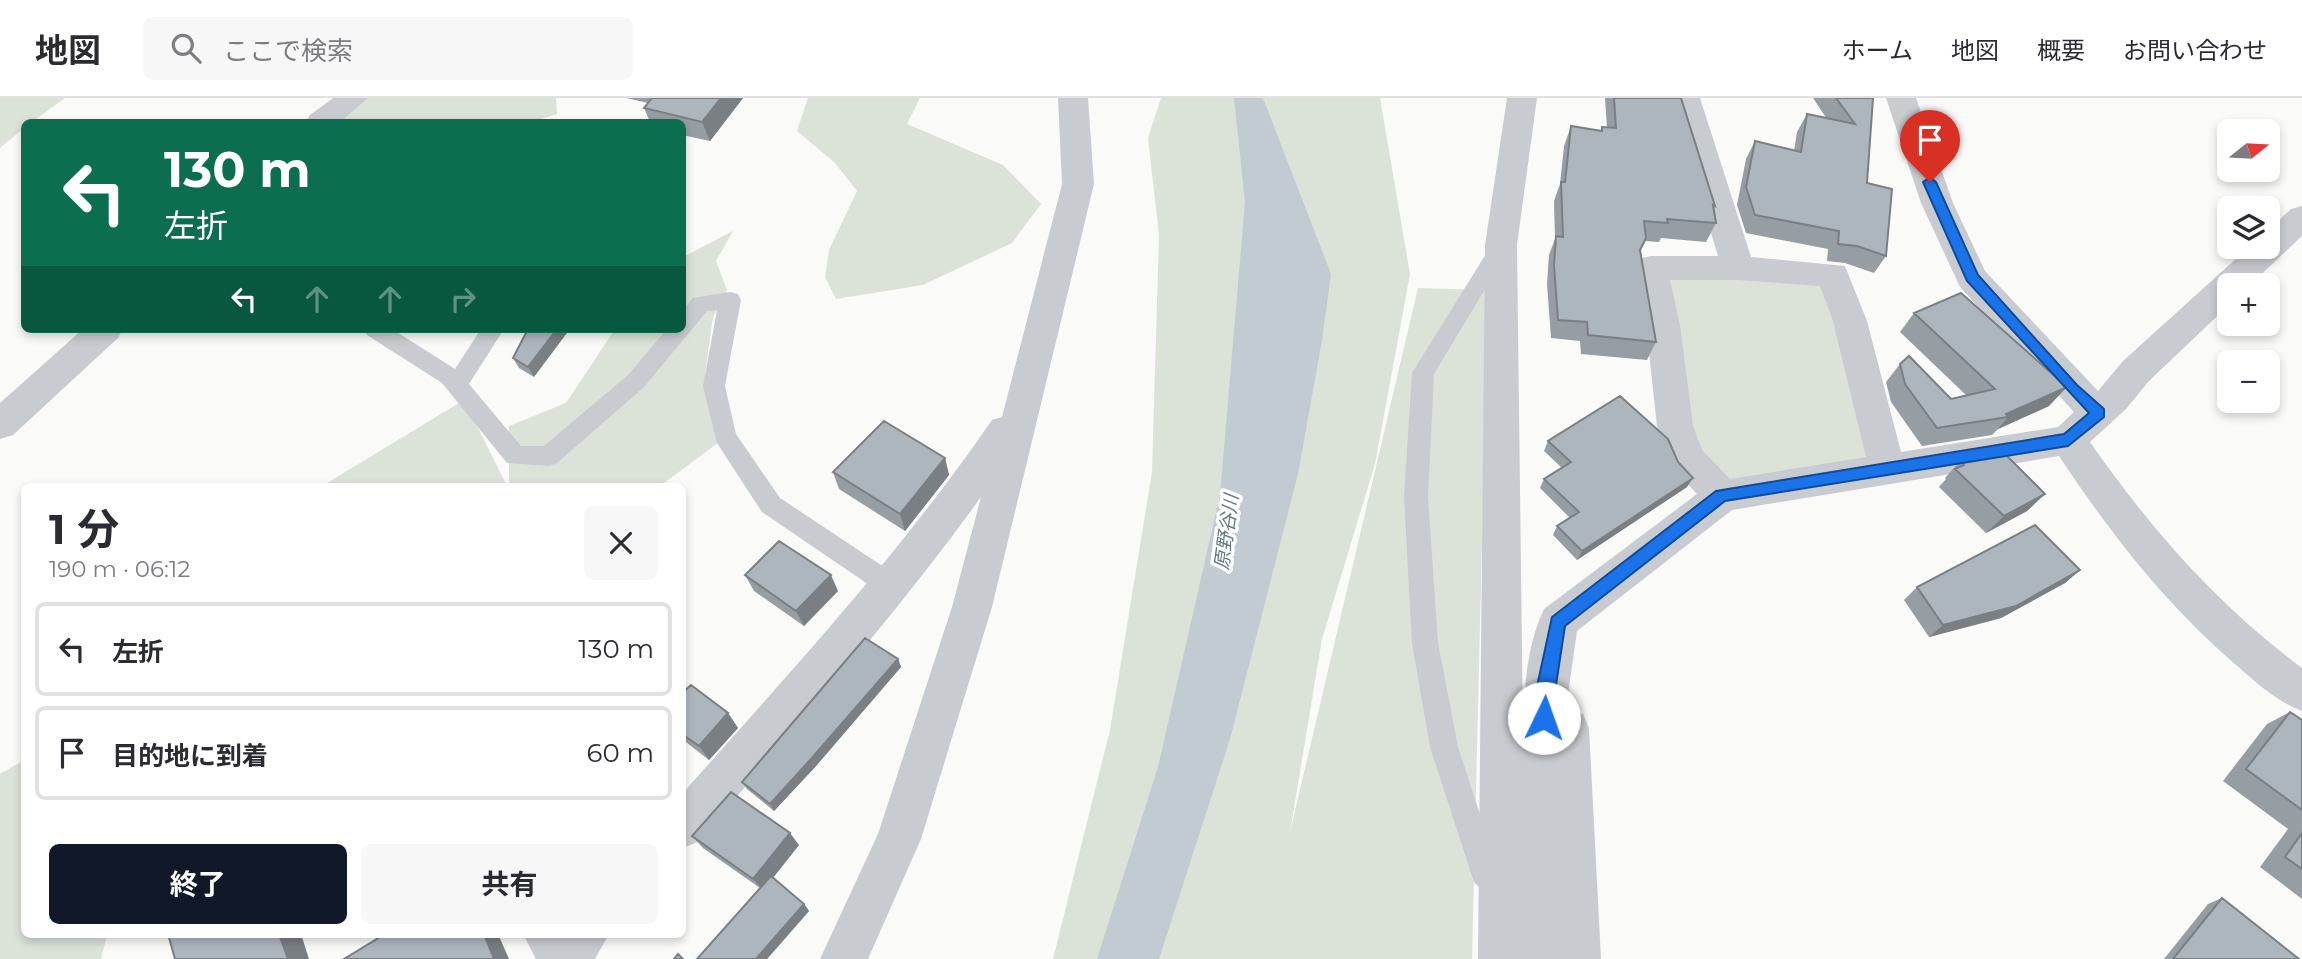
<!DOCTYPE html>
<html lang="ja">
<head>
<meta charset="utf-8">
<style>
	body { margin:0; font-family:Montserrat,"Noto Sans JP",sans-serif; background:#f7f7f7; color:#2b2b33; height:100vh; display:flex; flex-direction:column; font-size:26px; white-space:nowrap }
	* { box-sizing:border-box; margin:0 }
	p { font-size:23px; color:#7c7c81 }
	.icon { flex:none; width:38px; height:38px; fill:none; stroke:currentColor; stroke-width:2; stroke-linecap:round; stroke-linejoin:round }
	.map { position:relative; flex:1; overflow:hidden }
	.sheet { position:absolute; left:21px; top:385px; width:665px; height:455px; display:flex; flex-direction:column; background:#fff; border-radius:10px; box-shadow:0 4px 10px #0003 }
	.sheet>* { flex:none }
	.top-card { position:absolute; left:21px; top:21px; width:665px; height:214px; border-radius:10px; box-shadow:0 4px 10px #0003; background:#0b6e4f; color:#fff; overflow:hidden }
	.needle { width:46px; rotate:72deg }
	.controls { position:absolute; left:2217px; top:21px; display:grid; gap:14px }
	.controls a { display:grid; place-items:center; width:63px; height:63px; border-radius:10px; background:#fff; box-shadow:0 4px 10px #0003; font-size:35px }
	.pin { position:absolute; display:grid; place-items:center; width:60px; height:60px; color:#fff; margin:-72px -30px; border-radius:50% 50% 50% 0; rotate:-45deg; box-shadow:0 0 7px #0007 }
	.pin .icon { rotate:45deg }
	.me { position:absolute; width:77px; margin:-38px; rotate:3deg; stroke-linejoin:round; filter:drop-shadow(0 0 5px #0008) }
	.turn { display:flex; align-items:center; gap:24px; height:147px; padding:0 28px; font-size:32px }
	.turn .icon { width:91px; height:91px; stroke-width:2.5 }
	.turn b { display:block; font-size:49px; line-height:60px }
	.lanes { display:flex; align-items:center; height:66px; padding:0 28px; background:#0003; justify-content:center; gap:35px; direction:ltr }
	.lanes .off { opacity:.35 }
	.round { display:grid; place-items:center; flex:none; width:74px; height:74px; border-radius:10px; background:#f7f7f7 }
	.headline { display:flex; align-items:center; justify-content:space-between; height:119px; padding:0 28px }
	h1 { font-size:42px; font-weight:700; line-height:52px }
	.action { display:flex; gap:14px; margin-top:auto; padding:14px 28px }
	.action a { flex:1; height:80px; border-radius:10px; background:#111827; color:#fff; font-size:28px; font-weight:700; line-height:80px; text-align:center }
	.action a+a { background:#f7f7f7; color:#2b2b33 }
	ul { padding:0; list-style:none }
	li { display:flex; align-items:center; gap:21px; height:94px; margin:0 14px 10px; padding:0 14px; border:4px solid #e1e1e2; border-radius:10px }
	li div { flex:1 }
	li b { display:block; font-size:26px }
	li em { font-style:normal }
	header { display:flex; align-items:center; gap:42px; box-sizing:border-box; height:98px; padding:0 35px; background:#fff; border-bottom:2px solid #e1e1e2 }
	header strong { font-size:33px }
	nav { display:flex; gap:38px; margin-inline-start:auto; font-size:24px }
	.search { width:490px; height:63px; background:#f7f7f7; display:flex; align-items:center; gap:18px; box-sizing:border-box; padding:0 24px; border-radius:10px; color:#7c7c81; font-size:26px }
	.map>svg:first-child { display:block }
	.green { fill:#dbe2d8 }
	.water { fill:#c2cbd1 }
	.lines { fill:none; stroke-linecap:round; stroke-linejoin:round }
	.service { fill:#c8cbcf; fill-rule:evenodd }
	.minor { fill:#c8cbcf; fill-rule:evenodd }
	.wall { fill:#969da3 }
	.shaded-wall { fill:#7a7f84 }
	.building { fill:#aeb6bd; stroke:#7a7f84; stroke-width:2 }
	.route { fill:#1a73e8; stroke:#114b97; stroke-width:2 }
	.labels { text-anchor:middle; stroke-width:7; stroke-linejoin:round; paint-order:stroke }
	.water-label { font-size:19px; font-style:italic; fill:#647984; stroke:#fff }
</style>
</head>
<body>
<header>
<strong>地図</strong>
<div class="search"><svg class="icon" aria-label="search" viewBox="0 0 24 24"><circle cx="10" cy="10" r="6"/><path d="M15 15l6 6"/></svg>ここで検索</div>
<nav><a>ホーム</a><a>地図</a><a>概要</a><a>お問い合わせ</a></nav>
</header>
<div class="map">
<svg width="2302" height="861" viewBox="0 0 2302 861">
	<rect width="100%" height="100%" fill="#fafaf8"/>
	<!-- green -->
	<path class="green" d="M 0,0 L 65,0 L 32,24 L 24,24 L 24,30 L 0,50 Z
		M 362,0 L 556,0 L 557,16 L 531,24 L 332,24 Z
		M 808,0 L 920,0 L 907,26 L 1003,67 L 1041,106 L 1012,145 L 923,187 L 836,201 L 825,179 L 829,152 L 857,93 L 835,65 L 797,33 Z
		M 1161,0 L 1380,0 L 1410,176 L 1375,366 L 1322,541 L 1290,734 L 1418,190 L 1488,192 L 1472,861 L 1053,861 L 1110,632 L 1152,374 L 1159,137 L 1148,40 Z
		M 733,133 L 716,163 L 727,192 L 713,219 L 705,276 L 726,339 L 660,388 L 509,388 L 509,328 L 566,305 L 615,231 L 682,231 L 683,159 Z
		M 1660,175 L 1826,181 L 1875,365 L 1724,388 L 1697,360 Z
		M 464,302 L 507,388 L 322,388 Z
		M 24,662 L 24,836 L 107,837 L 101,861 L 0,861 L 0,676 Z"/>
	<!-- water -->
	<path class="water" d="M 1234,0 L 1263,0 L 1331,176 L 1322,242 L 1298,376 L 1230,641 L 1159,861 L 1097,861 L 1158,669 L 1220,397 L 1245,104 Z"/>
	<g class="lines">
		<!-- service -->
		<path class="service" d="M 1501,140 L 1508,143 L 1511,148 L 1434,276 L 1428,399 L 1438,545 L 1458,649 L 1496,765 L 1506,776 L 1510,786 L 1506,796 L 1496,800 L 1486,796 L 1474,784 L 1430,649 L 1412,545 L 1404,399 L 1412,275 L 1494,143 Z
			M 730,194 L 738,196 L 741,202 L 725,288 L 736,336 L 780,400 L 899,479 L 903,487 L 899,495 L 890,498 L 881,495 L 762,414 L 717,345 L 703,288 L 717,212 L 707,213 L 644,289 L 557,365 L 549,368 L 507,365 L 442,285 L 367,237 L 364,231 L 392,231 L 455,271 L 481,231 L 504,231 L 469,286 L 521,348 L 544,348 L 628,277 L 667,231 L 682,231 L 682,213 L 693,200 Z
			M 523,836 L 555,836 L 568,861 L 536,861 Z"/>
		<!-- minor -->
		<path class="minor" d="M 333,0 L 368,0 L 340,24 L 306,24 L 310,17 Z
			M 1058,0 L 1088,0 L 1094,86 L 992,509 L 921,741 L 868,861 L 820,861 L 878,736 L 952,509 L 981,399 C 894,520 794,631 698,744 L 682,750 L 682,696 C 790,574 900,456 992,322 L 1002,319 L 1062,86 Z
			M 1507,0 L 1537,0 L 1517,147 L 1523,634 C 1524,594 1526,548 1544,511 L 1697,396 L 1674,371 L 1657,328 L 1646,227 L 1634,170 L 1639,161 L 1651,158 L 1718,158 L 1670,0 L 1700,0 L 1751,159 L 1845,168 L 1867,223 L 1901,354 L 2058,329 L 2074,314 L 1960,189 L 1921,105 L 1886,0 L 1916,0 L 1953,105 L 1985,173 L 2098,293 L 2123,263 L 2249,149 L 2268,149 L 2268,132 L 2291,111 L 2302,108 L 2302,138 L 2250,187 L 2230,187 L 2230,206 L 2149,283 L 2126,311 L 2090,344 C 2150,430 2217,507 2302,570 L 2302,613 C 2277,604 2256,584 2236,567 C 2166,507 2110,435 2059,358 L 1732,412 L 1577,533 L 1566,611 L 1583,616 L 1589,630 L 1601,861 L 1478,861 L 1485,147 ZM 1670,182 L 1738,182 L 1820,188 L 1833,223 L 1866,359 L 1730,381 L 1702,352 L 1693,328 L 1680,227 Z
			M 83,231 L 123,231 L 118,240 L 13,337 L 0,341 L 0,305 Z
			M 554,836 L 609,836 L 595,861 L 539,861 Z"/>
	</g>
	<!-- wall -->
	<path class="wall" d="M 626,0 L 743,0 L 710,43 L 682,37 L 682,24 L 650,24 L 644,10 L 648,5 Z
		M 1605,0 L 1681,0 L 1715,108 L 1713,112 L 1716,125 L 1706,144 L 1661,140 L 1659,144 L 1645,143 L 1640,153 L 1656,244 L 1647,262 L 1581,256 L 1580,243 L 1551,240 L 1547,186 L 1549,157 L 1555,141 L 1554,103 L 1560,86 L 1564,48 L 1571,28 L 1600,33 L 1602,29 L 1607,30 Z
		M 1813,0 L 1873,0 L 1867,85 L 1886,158 L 1874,175 L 1845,165 L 1827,163 L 1828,151 L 1746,135 L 1737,107 L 1746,61 L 1755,43 L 1794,53 L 1797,34 L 1807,16 L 1827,21 Z
		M 1914,215 L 2049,308 L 1998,331 L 1992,337 L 1922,348 L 1891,304 L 1886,284 L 1900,266 L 1951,301 L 1966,297 L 1900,234 Z
		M 528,231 L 534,279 L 519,270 L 513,260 Z
		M 1548,343 L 1687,389 L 1577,462 L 1553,437 L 1557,428 L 1570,420 L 1540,390 L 1544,381 L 1562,370 L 1544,353 Z
		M 945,360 L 949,377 L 905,433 L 839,391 L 833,374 Z
		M 1961,362 L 2045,396 L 2027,413 L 1986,435 L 1939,389 L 1946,381 L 1945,380 Z
		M 2080,472 L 2065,485 L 2001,520 L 1929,539 L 1904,502 L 1917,489 Z
		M 745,477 L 838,493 L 804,528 L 754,493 Z
		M 898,561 L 901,569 L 816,668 L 774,713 L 747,691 L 742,684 Z
		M 682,595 L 728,615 L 738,630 L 709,662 L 682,641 Z
		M 2290,614 L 2302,622 L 2302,801 L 2260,769 L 2288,731 L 2223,683 L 2267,626 Z
		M 692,738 L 799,747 L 773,780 L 804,806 L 809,813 L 767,861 L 697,861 L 760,790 L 703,750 Z
		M 2222,800 L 2299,861 L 2164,861 L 2208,806 Z"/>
	<!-- shaded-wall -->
	<path class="shaded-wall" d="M 721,0 L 743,0 L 710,43 L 702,24 Z
		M 557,231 L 570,231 L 534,279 L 528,269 Z
		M 2067,289 L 2049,308 L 1998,331 L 2008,319 L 2006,316 Z
		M 945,360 L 949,377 L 905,433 L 900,416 Z
		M 1693,380 L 1687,389 L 1577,462 L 1582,453 Z
		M 2045,396 L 2027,413 L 1986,435 L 2004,418 Z
		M 2080,472 L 2065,485 L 2001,520 L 1929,539 L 1943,527 Z
		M 831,477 L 838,493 L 804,528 L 796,513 Z
		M 898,561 L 901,569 L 816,668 L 774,713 L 770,706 Z
		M 728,615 L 738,630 L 709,662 L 699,648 Z
		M 790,735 L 799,747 L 763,792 L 753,781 Z
		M 804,806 L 809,813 L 767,861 L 756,861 Z
		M 279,836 L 301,836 L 309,861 L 288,861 Z
		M 484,836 L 498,836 L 509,861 L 494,861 Z"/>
	<!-- building -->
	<path class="building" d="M 652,0 L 721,0 L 702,24 L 644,10 Z
		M 1614,0 L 1681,0 L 1715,108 L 1713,107 L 1716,125 L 1667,121 L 1668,125 L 1644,123 L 1646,140 L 1640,152 L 1656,244 L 1588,237 L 1587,224 L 1558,222 L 1554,167 L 1556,138 L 1563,139 L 1561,84 L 1565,84 L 1571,28 L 1602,33 L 1602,29 L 1616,30 Z
		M 1836,0 L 1873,0 L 1867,85 L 1892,91 L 1886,158 L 1857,148 L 1838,146 L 1839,133 L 1755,117 L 1746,89 L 1755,43 L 1801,54 L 1807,16 L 1855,26 Z
		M 1961,195 L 2067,289 L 2006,316 L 2008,319 L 1937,330 L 1905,286 L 1900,266 L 1909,258 L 1951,301 L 1995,291 L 1914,215 Z
		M 528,231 L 557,231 L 528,269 L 513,260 Z
		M 1620,298 L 1668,341 L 1678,364 L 1693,380 L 1582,453 L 1557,428 L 1579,414 L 1544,381 L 1571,364 L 1548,343 Z
		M 884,323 L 945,360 L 900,416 L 833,374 Z
		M 2004,355 L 2045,396 L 2004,418 L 1955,371 L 1964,367 L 1961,362 Z
		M 2035,427 L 2080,472 L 2016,508 L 1943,527 L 1917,489 Z
		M 779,443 L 831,477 L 796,513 L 745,477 Z
		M 865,540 L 898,561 L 811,661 L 770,706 L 742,684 Z
		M 691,587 L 728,615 L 699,648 L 682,636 L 682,595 Z
		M 2290,614 L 2302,622 L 2302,712 L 2246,671 Z
		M 731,694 L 790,735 L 753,781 L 692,738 Z
		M 2302,735 L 2302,771 L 2285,759 Z
		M 771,778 L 804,806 L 756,861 L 697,861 Z
		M 2222,800 L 2299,861 L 2173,861 Z
		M 168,836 L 279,836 L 288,861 L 175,861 Z
		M 385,836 L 484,836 L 494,861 L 344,861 Z
		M 678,856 L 683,861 L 674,861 Z"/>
	<!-- route -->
	<path class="route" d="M 1930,79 L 1936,84 L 1978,177 L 2077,287 L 2104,311 L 2104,319 L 2068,348 L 1725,403 L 1565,528 L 1550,626 L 1544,628 L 1538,626 L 1536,593 L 1552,519 L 1716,393 L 2064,336 L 2089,315 L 1967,183 L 1923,84 Z"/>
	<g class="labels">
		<!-- water labels -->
		<g class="water-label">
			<text transform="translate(1226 434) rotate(-82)" y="7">原野谷川</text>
		</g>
	</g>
</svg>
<div class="controls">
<a><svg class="needle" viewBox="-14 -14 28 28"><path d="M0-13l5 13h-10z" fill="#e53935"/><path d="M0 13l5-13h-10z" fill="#7c7c81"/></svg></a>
<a><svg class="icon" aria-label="layers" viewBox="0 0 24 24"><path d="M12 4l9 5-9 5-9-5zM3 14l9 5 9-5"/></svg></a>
<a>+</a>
<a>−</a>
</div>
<div class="pin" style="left:1930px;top:84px;background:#d93025"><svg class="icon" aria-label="arrive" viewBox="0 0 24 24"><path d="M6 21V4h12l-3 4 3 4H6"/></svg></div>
<svg class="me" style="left:1544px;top:620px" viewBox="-20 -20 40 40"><circle r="19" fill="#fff"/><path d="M0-13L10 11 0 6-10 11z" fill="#1a73e8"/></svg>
<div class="top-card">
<div class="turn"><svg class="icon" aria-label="left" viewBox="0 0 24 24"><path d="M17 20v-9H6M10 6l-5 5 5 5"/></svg><div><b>130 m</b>左折</div></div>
<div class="lanes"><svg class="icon" aria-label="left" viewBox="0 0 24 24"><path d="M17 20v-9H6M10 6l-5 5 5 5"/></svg><svg class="icon off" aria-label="ahead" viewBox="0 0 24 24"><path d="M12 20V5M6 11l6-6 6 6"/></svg><svg class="icon off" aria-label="ahead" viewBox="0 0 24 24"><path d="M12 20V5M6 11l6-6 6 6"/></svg><svg class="icon off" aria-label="right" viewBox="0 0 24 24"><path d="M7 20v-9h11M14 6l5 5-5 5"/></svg></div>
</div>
<section class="sheet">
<div class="headline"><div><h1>1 分</h1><p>190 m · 06:12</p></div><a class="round"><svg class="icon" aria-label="close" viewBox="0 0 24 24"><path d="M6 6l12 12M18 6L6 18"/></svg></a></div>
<ul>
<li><svg class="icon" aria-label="left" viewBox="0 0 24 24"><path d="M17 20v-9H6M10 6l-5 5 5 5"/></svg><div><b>左折</b></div><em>130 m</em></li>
<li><svg class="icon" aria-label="arrive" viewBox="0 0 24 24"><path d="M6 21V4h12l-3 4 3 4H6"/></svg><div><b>目的地に到着</b></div><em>60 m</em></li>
</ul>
<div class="action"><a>終了</a><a>共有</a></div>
</section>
</div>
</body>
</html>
